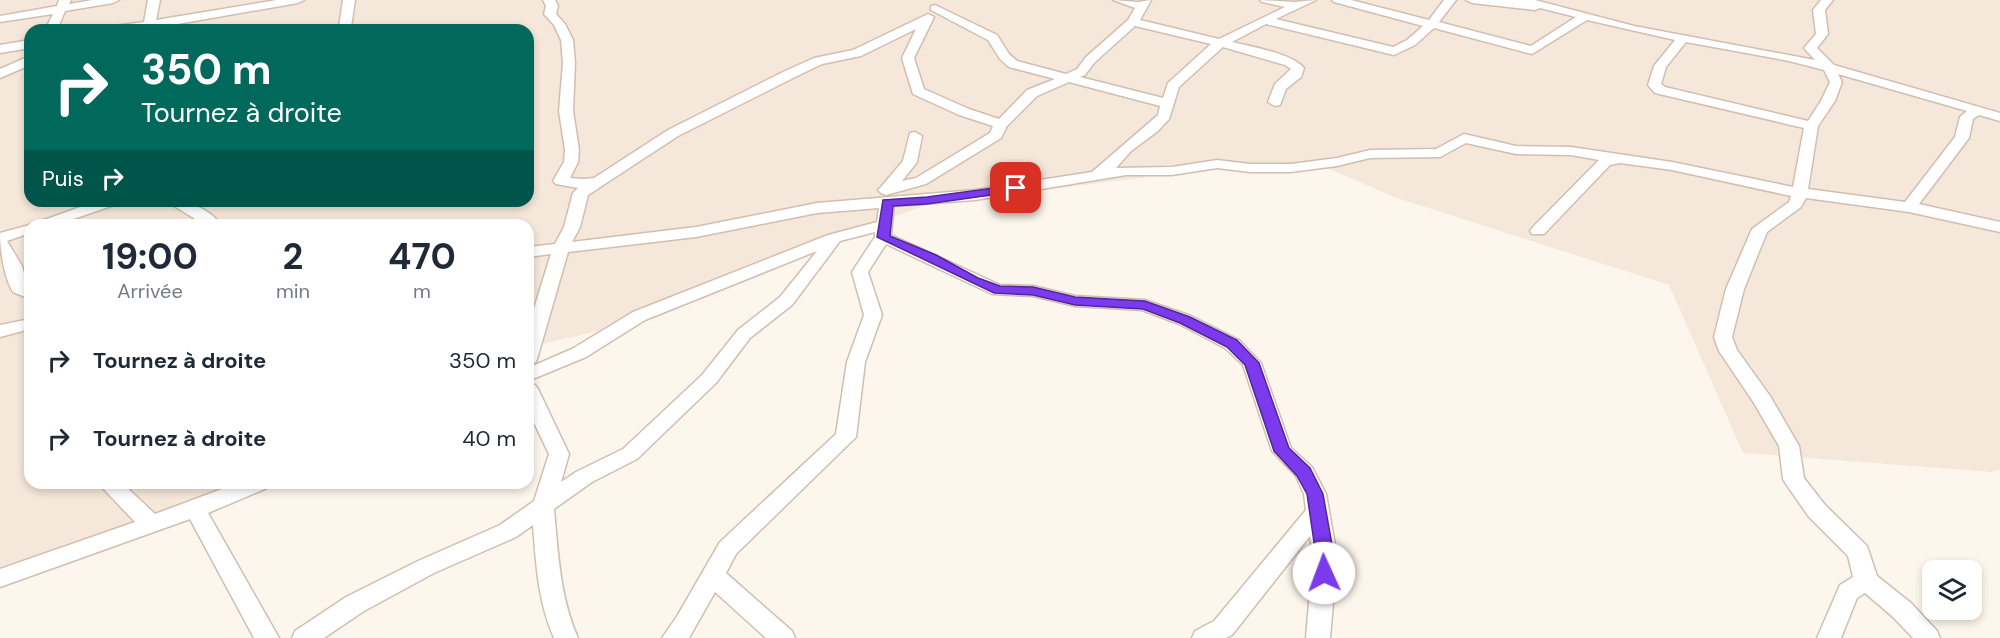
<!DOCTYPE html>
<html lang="fr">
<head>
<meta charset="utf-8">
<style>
	body { margin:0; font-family:"DM Sans",sans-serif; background:#f6f6f7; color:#1f2937; height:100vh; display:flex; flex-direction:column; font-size:22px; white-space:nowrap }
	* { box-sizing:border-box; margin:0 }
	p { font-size:20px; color:#747a83 }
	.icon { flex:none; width:33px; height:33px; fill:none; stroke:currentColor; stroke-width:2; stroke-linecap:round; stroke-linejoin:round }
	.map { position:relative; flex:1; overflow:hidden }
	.drawer { position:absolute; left:24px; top:219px; width:510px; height:270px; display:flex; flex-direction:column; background:#fff; border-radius:18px; box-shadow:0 3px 9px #0003 }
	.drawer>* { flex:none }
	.banner { position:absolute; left:24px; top:24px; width:510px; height:183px; border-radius:18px; box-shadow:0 3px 9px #0003; background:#00695c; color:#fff; overflow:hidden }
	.buttons { position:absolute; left:1922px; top:560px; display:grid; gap:12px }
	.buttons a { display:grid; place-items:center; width:60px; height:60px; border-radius:12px; background:#fff; box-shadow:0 3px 9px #0003; font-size:30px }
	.pin { position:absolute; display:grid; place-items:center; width:51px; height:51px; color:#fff; margin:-26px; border-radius:12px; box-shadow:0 3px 9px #0006 }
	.me { position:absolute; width:66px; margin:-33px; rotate:358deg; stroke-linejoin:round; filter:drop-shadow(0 0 4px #0008) }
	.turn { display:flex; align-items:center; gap:21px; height:126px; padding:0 18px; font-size:27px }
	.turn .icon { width:78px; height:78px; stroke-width:2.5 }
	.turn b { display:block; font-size:42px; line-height:51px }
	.then { display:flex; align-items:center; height:57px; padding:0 18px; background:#0003; gap:12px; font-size:22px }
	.eta { display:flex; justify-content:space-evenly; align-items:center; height:102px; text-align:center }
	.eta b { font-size:36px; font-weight:700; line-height:42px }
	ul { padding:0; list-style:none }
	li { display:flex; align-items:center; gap:18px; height:78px; padding:0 18px }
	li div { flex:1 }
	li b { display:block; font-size:22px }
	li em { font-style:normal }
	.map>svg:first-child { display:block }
	.residential { fill:#f5e8da; fill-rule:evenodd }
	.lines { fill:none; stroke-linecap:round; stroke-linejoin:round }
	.minor-casing { stroke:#d1beb0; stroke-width:3 }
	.minor { fill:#fff; fill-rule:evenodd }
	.route { fill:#7c3aed; stroke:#51269a; stroke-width:1.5 }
</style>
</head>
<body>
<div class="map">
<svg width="2000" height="638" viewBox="0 0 2000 638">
	<rect width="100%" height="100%" fill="#fdf6ec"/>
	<!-- residential -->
	<path class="residential" d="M 0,0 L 2000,0 L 2000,469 L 1992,472 L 1743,453 L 1669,285 L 1397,198 L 1329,169 L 1226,166 L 1125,180 L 929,204 L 799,251 L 599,331 L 528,347 L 528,225 L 30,225 L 30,483 L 236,483 L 202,500 L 0,582 ZM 30,30 L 528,30 L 528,201 L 30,201 Z"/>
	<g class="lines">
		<defs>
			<path id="minor" d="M 59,0 L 71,0 L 69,4 L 93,0 L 119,0 L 113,3 L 65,11 L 57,30 L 45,30 L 53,14 L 0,22 L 0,16 L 57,6 Z
				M 148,0 L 160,0 L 156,20 L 277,0 L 304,0 L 298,3 L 149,29 L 108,30 L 114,26 L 144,22 Z
				M 343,0 L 355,0 L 351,27 L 353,30 L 341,30 L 339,27 Z
				M 543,0 L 555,0 L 558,6 L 556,14 L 565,24 L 573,40 L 575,63 L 573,111 L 579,150 L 578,162 L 570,178 L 583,179 L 594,178 L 668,130 L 783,72 L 814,58 L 853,50 L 928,14 L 934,17 L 914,58 L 924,89 L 969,109 L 999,119 L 1027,90 L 1055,79 L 1009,67 L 1000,59 L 988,40 L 931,10 L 931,6 L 935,5 L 997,35 L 1009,54 L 1017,61 L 1066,74 L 1077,69 L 1086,57 L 1128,20 L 1135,8 L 1113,0 L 1138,2 L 1151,0 L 1140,20 L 1219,39 L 1285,7 L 1262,2 L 1260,0 L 1295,2 L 1316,0 L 1276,19 L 1393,47 L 1407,40 L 1423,26 L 1334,2 L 1332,0 L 1351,0 L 1429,20 L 1444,0 L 1456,0 L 1439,22 L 1531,46 L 1576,17 L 1540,8 L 1535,10 L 1472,3 L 1466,0 L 1535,0 L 1634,26 L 1815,60 L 1804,48 L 1816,34 L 1813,10 L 1821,0 L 1833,0 L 1825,10 L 1828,34 L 1817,48 L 1834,65 L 2000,113 L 2000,121 L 1979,115 L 1973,119 L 1969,138 L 1919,204 L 2000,222 L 2000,232 L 1909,212 L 1806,198 L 1801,207 L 1767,232 L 1744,289 L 1732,337 L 1737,350 L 1770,396 L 1799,446 L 1804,478 L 1825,505 L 1867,546 L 1877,576 L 1911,603 L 1937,631 L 1940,638 L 1913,638 L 1893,617 L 1865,593 L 1857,598 L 1841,638 L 1817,638 L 1840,585 L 1853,577 L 1848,556 L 1809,517 L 1786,484 L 1783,479 L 1779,446 L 1754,403 L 1719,351 L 1714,337 L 1726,289 L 1752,229 L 1789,202 L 1791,196 L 1672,170 L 1620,163 L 1610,165 L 1544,234 L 1532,234 L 1530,231 L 1532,228 L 1599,160 L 1571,155 L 1516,154 L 1466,143 L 1440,157 L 1370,158 L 1337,166 L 1291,172 L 1250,172 L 1217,168 L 1172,175 L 1126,175 L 975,200 L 894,206 L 891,235 L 1000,285 L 1033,286 L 1075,296 L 1145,300 L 1191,316 L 1239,340 L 1261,363 L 1291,448 L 1312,467 L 1326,494 L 1337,556 L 1330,638 L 1306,638 L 1313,556 L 1310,536 L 1232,635 L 1226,638 L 1192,638 L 1195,631 L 1214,621 L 1306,510 L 1304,494 L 1296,476 L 1272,451 L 1243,365 L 1225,348 L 1179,324 L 1142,310 L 1075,306 L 1033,296 L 992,294 L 886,244 L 868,272 L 882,315 L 865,362 L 856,437 L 736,554 L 726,573 L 792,631 L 795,638 L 766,638 L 715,592 L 689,638 L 662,638 L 676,618 L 720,542 L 836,434 L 847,362 L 864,315 L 852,272 L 875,237 L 875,232 L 840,241 L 792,305 L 750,338 L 716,383 L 637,459 L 592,482 L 554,509 C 558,553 560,598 578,638 L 554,638 C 538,602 536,563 533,525 L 516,537 L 434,573 L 364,611 L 324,638 L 292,638 L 295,631 L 346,597 L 418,561 L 500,525 L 534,501 L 549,454 L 528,410 L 528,383 L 535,385 L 538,389 L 569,454 L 561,482 L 576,472 L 623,449 L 702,375 L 738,330 L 780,297 L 817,251 L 645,320 L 586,357 L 528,381 L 528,368 L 572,349 L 633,312 L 828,235 L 877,222 L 879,208 L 817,213 L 696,237 L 568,252 L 537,359 L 535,363 L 528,365 L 528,328 L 551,254 L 528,257 L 528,247 L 555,244 L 564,227 L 573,193 L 578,188 L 556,184 L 553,181 L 564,162 L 565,150 L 559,111 L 563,63 L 561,40 L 554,25 L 544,14 L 546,6 ZM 1587,20 L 1675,40 L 1654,66 L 1648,85 L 1655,93 L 1804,128 L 1793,187 L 1672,162 L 1571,147 L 1516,146 L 1464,134 L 1436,149 L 1370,150 L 1337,158 L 1291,164 L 1250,164 L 1217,160 L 1172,167 L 1116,168 L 1131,151 L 1158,131 L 1169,119 L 1179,87 L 1223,47 L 1285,65 L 1291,69 L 1275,84 L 1268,102 L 1275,106 L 1280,105 L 1286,89 L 1301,77 L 1304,68 C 1291,53 1252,47 1232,42 L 1266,24 L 1394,55 L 1415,45 L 1434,28 L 1532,54 ZM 1135,26 L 1211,44 L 1168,83 L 1163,98 L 1080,77 L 1085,75 L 1094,63 ZM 916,29 L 902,58 L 913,94 L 959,115 L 993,126 L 990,133 L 916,178 L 902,181 L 917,162 L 922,136 L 915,132 L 910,133 L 903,161 L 881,187 L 878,190 L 881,193 L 886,195 L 926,184 L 1001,138 L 1007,126 L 1037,96 L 1069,82 L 1160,106 L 1158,115 L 1092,172 L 975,190 L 817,203 L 696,227 L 572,242 L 580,227 L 588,195 L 678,136 L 793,78 L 822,64 L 861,56 ZM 1686,42 L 1789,61 L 1824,70 L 1830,82 L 1821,101 L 1808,121 L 1665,87 L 1661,84 L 1666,67 ZM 1838,74 L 1967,111 L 1960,117 L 1955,137 L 1905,202 L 1808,189 L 1818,126 L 1835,101 L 1842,82 Z
				M 30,40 L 30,48 L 0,53 L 0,45 Z
				M 30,56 L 30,65 L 0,78 L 0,69 Z
				M 97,201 L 120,201 L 117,204 L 56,225 L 30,225 L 30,233 L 7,241 L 22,266 L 27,285 L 30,287 L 30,299 L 13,292 C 4,278 0,249 0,233 L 33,224 Z
				M 166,201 C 187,201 208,207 221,225 L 205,225 Z
				M 30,319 L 30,329 L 0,337 L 0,325 Z
				M 98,483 L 122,483 L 155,514 L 238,483 L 270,483 L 267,488 L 208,513 L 279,638 L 254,638 L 190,519 L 0,587 L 0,569 L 135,522 Z"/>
		</defs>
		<!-- minor casing -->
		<use href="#minor" class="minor-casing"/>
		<!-- minor -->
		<use href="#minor" class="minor"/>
	</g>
	<!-- route -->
	<path class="route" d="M 1016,185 L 1020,186 L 1020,191 L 927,204 L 893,206 L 890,236 L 936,255 L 978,278 L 1000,286 L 1033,287 L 1075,297 L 1145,301 L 1190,317 L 1237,340 L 1259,363 L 1289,448 L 1310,468 L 1323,494 L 1334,556 L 1333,573 L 1330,578 L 1324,580 L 1318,578 L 1315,573 L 1316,556 L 1307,494 L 1297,476 L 1274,451 L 1245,365 L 1227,347 L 1180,323 L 1143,309 L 1075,305 L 1033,295 L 994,293 L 877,237 L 883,200 L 927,197 Z"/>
</svg>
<div class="buttons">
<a><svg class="icon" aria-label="layers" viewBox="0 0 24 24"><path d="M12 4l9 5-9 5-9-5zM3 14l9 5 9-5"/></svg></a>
</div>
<div class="pin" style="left:1016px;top:188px;background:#d93025"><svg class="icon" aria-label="arrive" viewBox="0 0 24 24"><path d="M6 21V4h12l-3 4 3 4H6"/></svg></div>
<svg class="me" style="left:1324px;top:573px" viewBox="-20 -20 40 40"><circle r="19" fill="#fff"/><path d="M0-13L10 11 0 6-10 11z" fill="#7c3aed"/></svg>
<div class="banner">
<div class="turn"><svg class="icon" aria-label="right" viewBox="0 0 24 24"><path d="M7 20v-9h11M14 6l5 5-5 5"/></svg><div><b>350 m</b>Tournez à droite</div></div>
<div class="then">Puis<svg class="icon" aria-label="right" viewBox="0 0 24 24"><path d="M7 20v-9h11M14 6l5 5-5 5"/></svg></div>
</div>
<section class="drawer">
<div class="eta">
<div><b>19:00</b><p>Arrivée</p></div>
<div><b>2</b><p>min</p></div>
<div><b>470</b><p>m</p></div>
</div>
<ul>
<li><svg class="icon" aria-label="right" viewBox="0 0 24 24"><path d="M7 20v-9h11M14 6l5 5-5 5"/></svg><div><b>Tournez à droite</b></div><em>350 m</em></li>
<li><svg class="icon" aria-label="right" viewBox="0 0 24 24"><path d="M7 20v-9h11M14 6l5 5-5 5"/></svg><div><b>Tournez à droite</b></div><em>40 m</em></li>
</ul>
</section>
</div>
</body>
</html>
